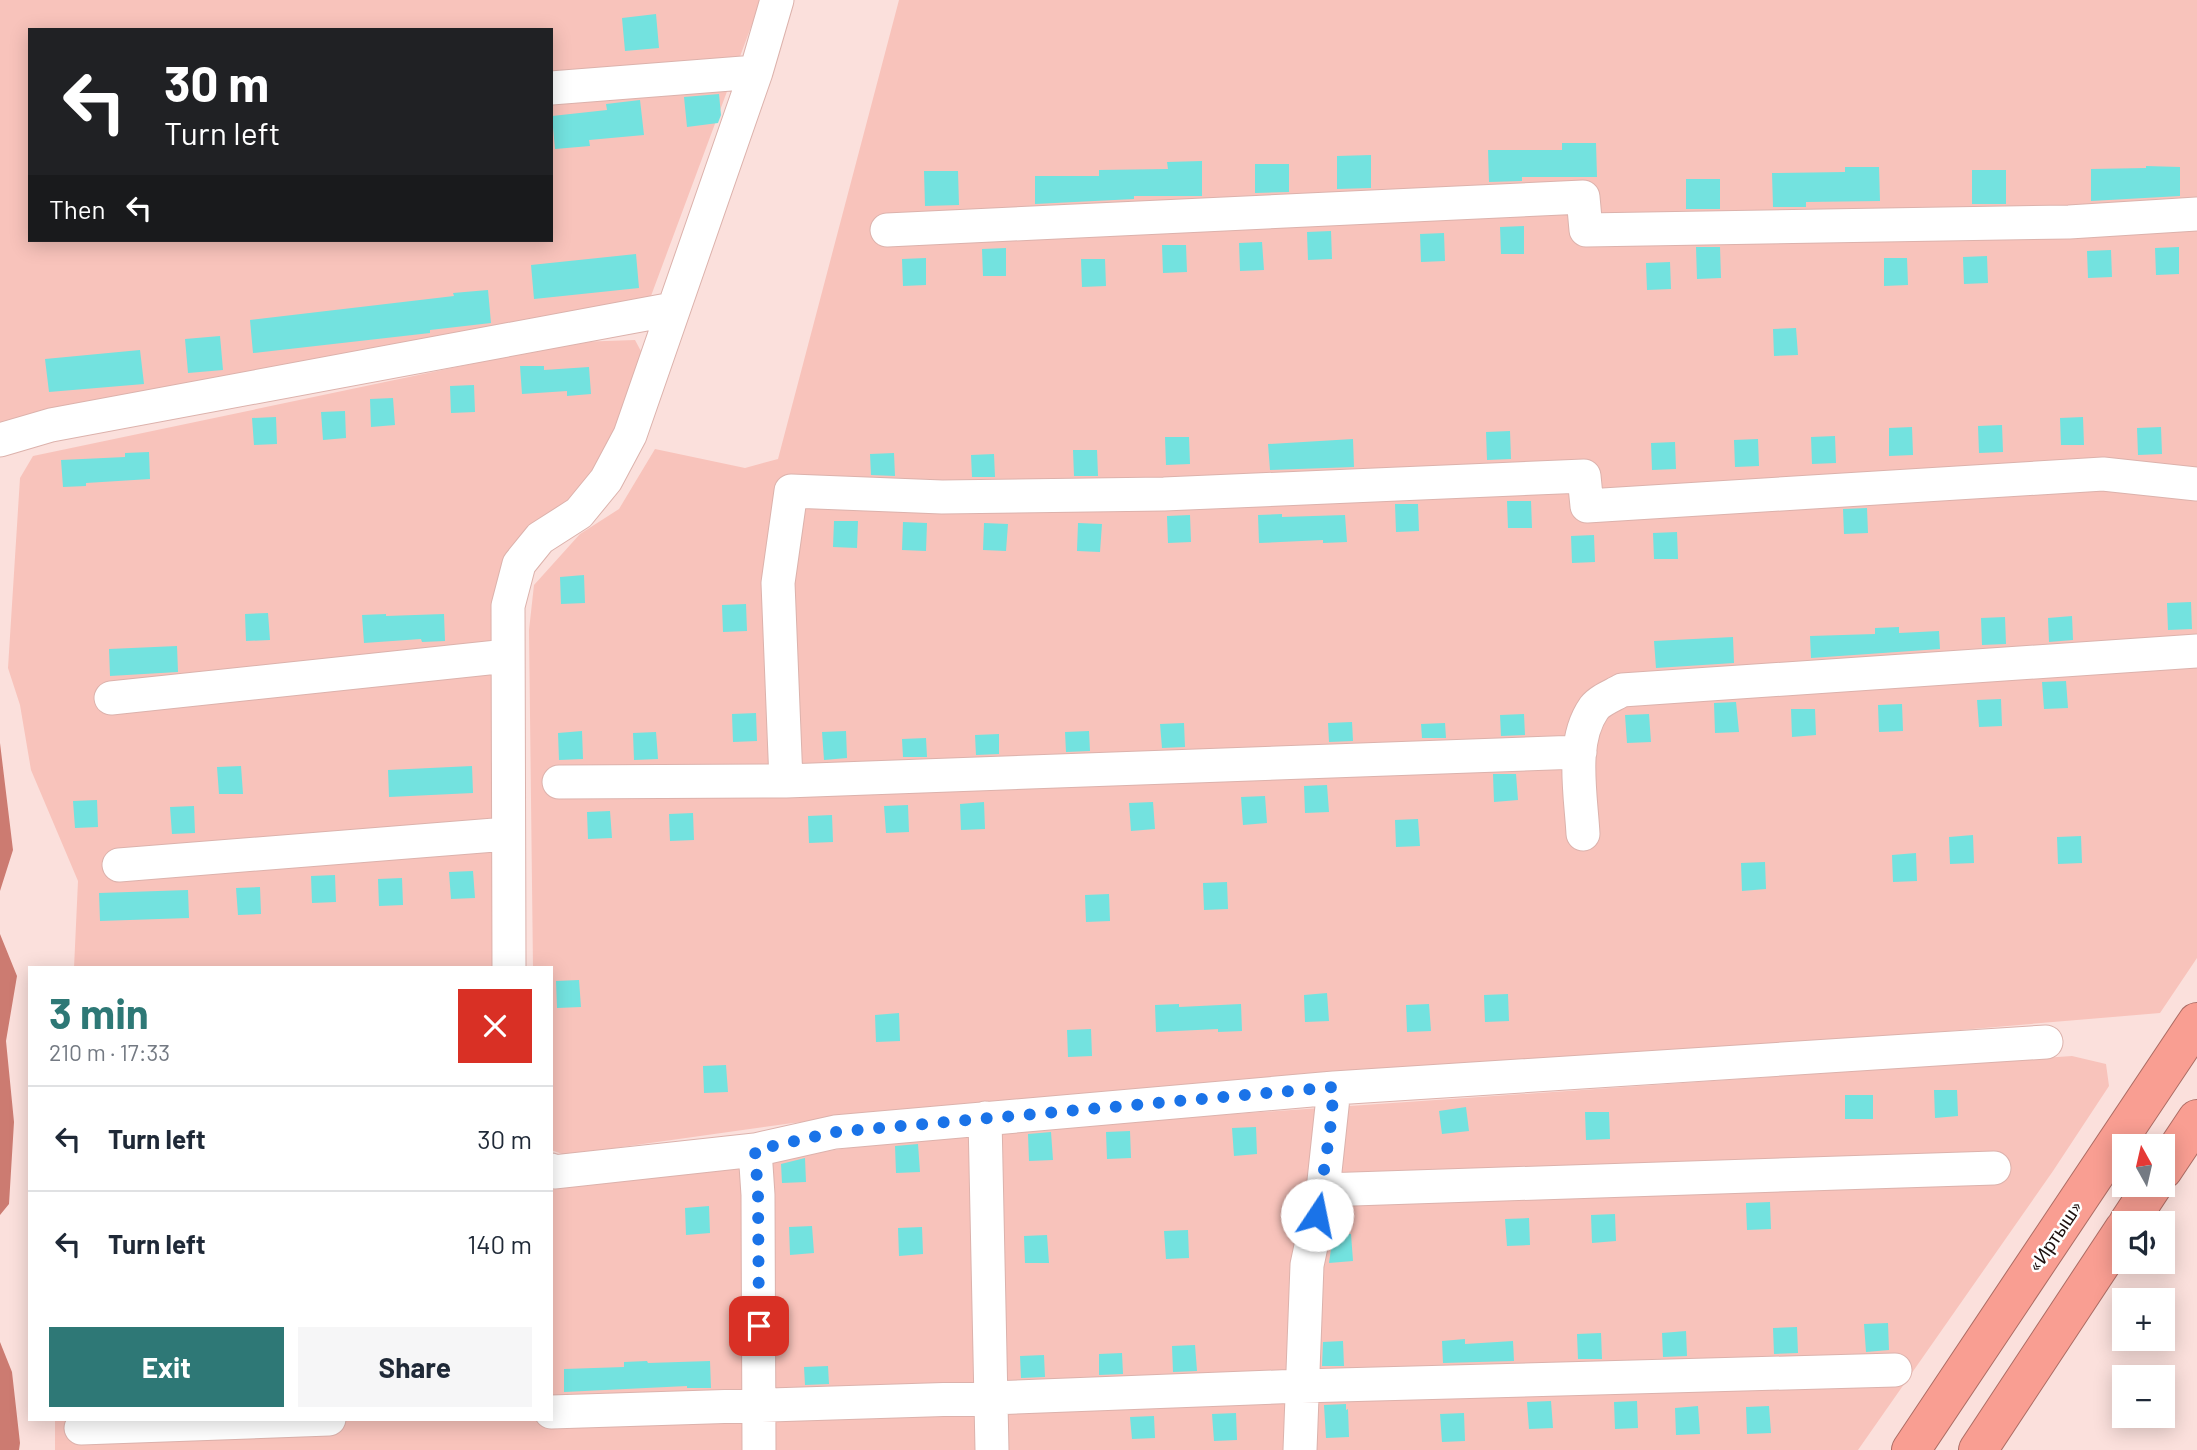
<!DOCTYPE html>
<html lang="en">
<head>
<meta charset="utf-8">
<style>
	body { margin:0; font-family:Barlow,sans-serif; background:#f6f6f7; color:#1f2937; height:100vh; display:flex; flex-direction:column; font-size:26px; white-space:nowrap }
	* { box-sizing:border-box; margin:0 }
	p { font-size:23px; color:#747a83 }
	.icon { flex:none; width:38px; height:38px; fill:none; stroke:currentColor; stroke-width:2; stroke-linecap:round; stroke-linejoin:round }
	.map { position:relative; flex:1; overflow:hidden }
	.details { position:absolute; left:28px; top:966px; width:525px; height:455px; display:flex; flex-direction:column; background:#fff; border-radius:0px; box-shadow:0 4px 18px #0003 }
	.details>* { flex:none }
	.banner { position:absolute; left:28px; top:28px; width:525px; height:214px; border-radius:0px; box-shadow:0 4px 18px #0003; background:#202124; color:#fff; overflow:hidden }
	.needle { width:46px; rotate:352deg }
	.buttons { position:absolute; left:2112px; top:1134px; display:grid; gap:14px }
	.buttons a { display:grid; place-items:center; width:63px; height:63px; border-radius:0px; background:#fff; box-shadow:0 4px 18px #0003; font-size:35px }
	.pin { position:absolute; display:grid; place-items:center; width:60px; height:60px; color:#fff; margin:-30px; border-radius:14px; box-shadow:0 4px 10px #0006 }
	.me { position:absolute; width:77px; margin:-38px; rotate:11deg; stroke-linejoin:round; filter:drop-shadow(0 0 5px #0008) }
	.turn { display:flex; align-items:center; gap:24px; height:147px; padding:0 21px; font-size:32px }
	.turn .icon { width:91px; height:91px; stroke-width:2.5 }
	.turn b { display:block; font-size:49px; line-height:60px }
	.then { display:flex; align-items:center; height:66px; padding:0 21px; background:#0003; gap:14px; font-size:26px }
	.round { display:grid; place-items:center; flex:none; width:74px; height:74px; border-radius:0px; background:#f6f6f7 }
	.headline { display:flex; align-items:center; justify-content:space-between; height:119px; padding:0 21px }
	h1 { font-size:42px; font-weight:700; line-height:52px; color:#2e7876 }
	.cta { display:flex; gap:14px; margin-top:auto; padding:14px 21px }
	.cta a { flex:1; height:80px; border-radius:0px; background:#2e7876; color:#fff; font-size:28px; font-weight:700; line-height:80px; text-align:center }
	.cta a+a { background:#f6f6f7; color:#1f2937 }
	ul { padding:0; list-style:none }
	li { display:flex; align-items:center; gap:21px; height:105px; padding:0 21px; border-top:2px solid #e0e1e3 }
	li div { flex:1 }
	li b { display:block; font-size:26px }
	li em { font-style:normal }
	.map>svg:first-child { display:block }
	.green { fill:#f8c3bb; fill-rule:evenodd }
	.water { fill:#cc7b71 }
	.building { fill:#73e2df }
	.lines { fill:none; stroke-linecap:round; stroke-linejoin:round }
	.minor-casing { stroke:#dcb2ac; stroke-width:35 }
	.highway-casing { stroke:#ac6c64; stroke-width:40 }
	.minor { stroke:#fff; stroke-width:33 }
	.highway { stroke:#f99e92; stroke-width:38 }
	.route { stroke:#1a73e8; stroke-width:12; stroke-dasharray:0 21.6 }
	.labels { text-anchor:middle; stroke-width:5; stroke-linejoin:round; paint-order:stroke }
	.street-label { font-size:19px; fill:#1e100e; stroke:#fff }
</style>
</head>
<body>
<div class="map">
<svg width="2197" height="1450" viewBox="0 0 2197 1450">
	<rect width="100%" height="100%" fill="#fbe0dc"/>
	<!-- green -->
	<path class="green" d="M 0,0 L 761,0 L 648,304 L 0,430 ZM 30,30 L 551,30 L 551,240 L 30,240 Z
		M 899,0 L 2197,0 L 2197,958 L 2160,1013 L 1594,1061 L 793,1123 L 565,1155 L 551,1150 L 551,968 L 533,968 L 529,630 L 534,585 L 580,534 L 619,509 L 655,449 L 745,468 L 778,459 Z
		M 635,340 L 643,355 L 604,466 L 581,498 L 520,538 L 498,968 L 74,968 L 78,881 L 31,770 L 20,705 L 8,668 L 20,478 L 33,456 L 576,342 Z
		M 2072,1056 L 2106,1064 L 2109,1086 L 2053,1171 L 1858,1450 L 55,1450 L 55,1419 L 551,1419 L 551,1190 L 876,1144 L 1176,1118 Z"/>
	<!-- water -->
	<path class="water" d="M 0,743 L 13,850 L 0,891 Z
		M 0,934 L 17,976 L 6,1041 L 14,1122 L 9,1204 L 0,1215 Z
		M 0,1342 L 12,1372 L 20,1443 L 19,1450 L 0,1450 Z"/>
	<!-- building -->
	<path class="building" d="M 656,14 L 659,48 L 625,51 L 622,18 Z
		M 719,94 L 721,115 L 718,123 L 687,127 L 684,97 Z
		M 640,100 L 644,135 L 589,140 L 590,146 L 555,149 L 552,116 L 607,110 L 606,104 Z
		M 1562,143 L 1596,143 L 1597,177 L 1522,177 L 1522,181 L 1489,182 L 1488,150 L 1562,150 Z
		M 1371,155 L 1371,188 L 1337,189 L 1337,156 Z
		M 1202,161 L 1202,196 L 1134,196 L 1134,199 L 1035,204 L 1035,176 L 1099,176 L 1099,170 L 1168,169 L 1167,162 Z
		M 1255,164 L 1289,164 L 1289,192 L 1255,193 Z
		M 2146,166 L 2180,167 L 2180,196 L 2091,201 L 2091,169 L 2146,168 Z
		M 1845,167 L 1879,167 L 1880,201 L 1806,202 L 1806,207 L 1773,207 L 1772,173 L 1845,172 Z
		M 1972,170 L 2006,170 L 2006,204 L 1972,204 Z
		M 924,171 L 958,171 L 959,205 L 925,206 Z
		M 1686,179 L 1720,179 L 1720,209 L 1686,209 Z
		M 1524,226 L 1524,254 L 1501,254 L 1500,227 Z
		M 1331,231 L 1332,259 L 1308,260 L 1307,232 Z
		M 1444,233 L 1445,261 L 1421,262 L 1420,234 Z
		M 1262,242 L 1264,270 L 1240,271 L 1239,243 Z
		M 1162,245 L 1186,245 L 1187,272 L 1163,273 Z
		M 1696,247 L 1720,247 L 1721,278 L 1697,279 Z
		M 2179,247 L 2179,274 L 2156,275 L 2155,248 Z
		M 1006,248 L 1006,276 L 983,276 L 982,249 Z
		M 2111,250 L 2112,277 L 2088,278 L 2087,251 Z
		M 636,254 L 639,288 L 534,299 L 531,265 Z
		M 1987,256 L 1988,283 L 1964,284 L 1963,257 Z
		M 926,258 L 926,285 L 903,286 L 902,259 Z
		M 1884,258 L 1907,258 L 1908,285 L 1884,286 Z
		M 1081,259 L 1105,259 L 1106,286 L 1082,287 Z
		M 1670,262 L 1671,289 L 1647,290 L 1646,263 Z
		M 488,290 L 491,323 L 430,330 L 430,333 L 253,353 L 250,320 L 454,296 L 453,293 Z
		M 1796,328 L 1798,355 L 1774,356 L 1773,329 Z
		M 220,336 L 223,370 L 188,373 L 185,339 Z
		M 140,350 L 144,384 L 49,392 L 45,359 Z
		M 520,366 L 544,366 L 544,370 L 589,367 L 591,394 L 567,396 L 567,391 L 522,394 Z
		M 474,385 L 475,412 L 451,413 L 450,386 Z
		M 393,398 L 395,425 L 371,427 L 370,399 Z
		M 345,411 L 346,438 L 323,440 L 321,412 Z
		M 276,417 L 277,444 L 254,445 L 252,418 Z
		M 2083,417 L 2084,445 L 2061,445 L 2060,418 Z
		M 2002,425 L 2003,452 L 1979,453 L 1978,426 Z
		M 1912,427 L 1913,455 L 1889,456 L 1889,428 Z
		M 2161,427 L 2162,454 L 2138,455 L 2137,428 Z
		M 1510,431 L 1511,459 L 1487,460 L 1486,432 Z
		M 1835,436 L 1836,463 L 1812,464 L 1811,437 Z
		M 1165,437 L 1189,437 L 1190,464 L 1166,465 Z
		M 1353,439 L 1354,467 L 1270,470 L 1268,444 Z
		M 1758,439 L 1759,466 L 1735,467 L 1734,440 Z
		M 1675,442 L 1676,469 L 1652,470 L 1651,443 Z
		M 1073,450 L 1097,450 L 1098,476 L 1074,476 Z
		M 149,452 L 150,479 L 86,483 L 86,486 L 63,487 L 61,460 L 125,457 L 125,453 Z
		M 894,453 L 895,476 L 871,475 L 870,454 Z
		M 994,454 L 995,477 L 972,477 L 971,455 Z
		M 1507,501 L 1531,501 L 1532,528 L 1508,528 Z
		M 1395,504 L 1418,504 L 1419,531 L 1396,532 Z
		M 1867,508 L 1868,533 L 1844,534 L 1843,509 Z
		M 1282,514 L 1282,517 L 1345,515 L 1347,542 L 1323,543 L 1323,540 L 1259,543 L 1258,515 Z
		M 1190,515 L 1191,542 L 1168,543 L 1167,516 Z
		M 834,521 L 858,521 L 857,548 L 833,547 Z
		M 903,522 L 927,523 L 926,551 L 902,550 Z
		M 984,523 L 1008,524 L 1006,551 L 983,550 Z
		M 1078,523 L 1102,524 L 1100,552 L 1077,551 Z
		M 1677,532 L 1678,559 L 1654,559 L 1653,533 Z
		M 1594,535 L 1595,562 L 1572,563 L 1571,536 Z
		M 584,575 L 585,603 L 561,604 L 560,577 Z
		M 2191,602 L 2192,629 L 2168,630 L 2167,603 Z
		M 746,604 L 747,631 L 723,632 L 722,605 Z
		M 268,613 L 270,640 L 246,641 L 245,614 Z
		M 386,614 L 386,616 L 444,614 L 445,641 L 422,642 L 421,639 L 364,643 L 362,615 Z
		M 2072,616 L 2073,640 L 2049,642 L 2048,618 Z
		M 2005,617 L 2006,644 L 1982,645 L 1981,618 Z
		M 1899,627 L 1899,633 L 1939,631 L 1940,649 L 1811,658 L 1810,636 L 1875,634 L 1875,628 Z
		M 1733,637 L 1734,663 L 1656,668 L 1654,641 Z
		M 177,646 L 178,672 L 110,676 L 109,649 Z
		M 2066,681 L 2068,708 L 2044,709 L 2042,682 Z
		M 2001,699 L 2002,726 L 1979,727 L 1977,700 Z
		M 1736,702 L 1739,732 L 1715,733 L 1714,703 Z
		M 1902,704 L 1903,731 L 1879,732 L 1878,705 Z
		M 1791,709 L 1815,709 L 1816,735 L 1792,737 Z
		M 756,713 L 757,741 L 733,742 L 732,714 Z
		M 1524,714 L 1525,735 L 1501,736 L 1500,715 Z
		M 1649,714 L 1651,742 L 1627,743 L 1625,715 Z
		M 1352,722 L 1353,741 L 1329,742 L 1328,723 Z
		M 1184,723 L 1185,747 L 1162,748 L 1160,724 Z
		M 1445,723 L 1446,738 L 1422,738 L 1421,724 Z
		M 582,731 L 583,759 L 559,760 L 558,733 Z
		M 846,731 L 847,758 L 824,760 L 822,732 Z
		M 1089,731 L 1090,751 L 1066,752 L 1065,732 Z
		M 656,732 L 658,759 L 634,760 L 633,733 Z
		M 999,734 L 999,754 L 976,755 L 975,735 Z
		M 926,738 L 927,757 L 903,757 L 902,739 Z
		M 241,766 L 243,794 L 219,794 L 217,767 Z
		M 472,766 L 473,793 L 389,797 L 388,770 Z
		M 1493,774 L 1516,774 L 1518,800 L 1494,802 Z
		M 1327,785 L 1329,812 L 1305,813 L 1304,786 Z
		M 1265,796 L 1267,823 L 1243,825 L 1241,797 Z
		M 97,800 L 98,827 L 75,828 L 73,801 Z
		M 984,802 L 985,829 L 961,830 L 960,804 Z
		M 1153,802 L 1155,829 L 1131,831 L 1129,803 Z
		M 908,805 L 909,832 L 886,833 L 884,806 Z
		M 194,806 L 195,833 L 172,834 L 170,807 Z
		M 610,811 L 612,838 L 588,839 L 587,812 Z
		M 693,813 L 694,840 L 670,841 L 669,814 Z
		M 832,815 L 833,842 L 809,843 L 808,816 Z
		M 1418,819 L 1420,846 L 1396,847 L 1395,820 Z
		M 1973,835 L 1974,863 L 1950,864 L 1949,837 Z
		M 2081,836 L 2082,863 L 2058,864 L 2057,837 Z
		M 1916,853 L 1917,881 L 1893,882 L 1892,855 Z
		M 1765,862 L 1766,889 L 1742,891 L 1741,863 Z
		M 473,871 L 475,898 L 451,899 L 449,872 Z
		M 335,875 L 336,902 L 312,903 L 311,876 Z
		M 402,878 L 403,905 L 379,906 L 378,879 Z
		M 1227,882 L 1228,909 L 1204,910 L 1203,883 Z
		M 260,887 L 261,914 L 238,915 L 236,888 Z
		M 188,890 L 189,918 L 100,921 L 99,893 Z
		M 1109,894 L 1110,921 L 1086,922 L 1085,895 Z
		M 579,980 L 581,1007 L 557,1008 L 556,981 Z
		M 1327,993 L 1329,1021 L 1305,1022 L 1304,995 Z
		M 1508,994 L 1509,1021 L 1485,1022 L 1484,995 Z
		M 1179,1004 L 1179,1007 L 1241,1004 L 1242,1031 L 1218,1032 L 1218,1029 L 1156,1032 L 1155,1005 Z
		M 1429,1004 L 1431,1031 L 1407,1032 L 1406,1005 Z
		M 899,1013 L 900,1041 L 876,1042 L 875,1015 Z
		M 1091,1029 L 1092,1056 L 1068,1057 L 1067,1030 Z
		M 726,1065 L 728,1092 L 704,1093 L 703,1066 Z
		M 1934,1090 L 1957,1090 L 1958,1116 L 1935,1118 Z
		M 1845,1095 L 1873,1095 L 1873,1119 L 1845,1119 Z
		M 1466,1107 L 1469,1131 L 1442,1134 L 1439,1111 Z
		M 1585,1112 L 1609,1112 L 1610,1139 L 1586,1140 Z
		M 1256,1127 L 1257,1154 L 1234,1156 L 1232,1128 Z
		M 1130,1131 L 1131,1158 L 1107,1159 L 1106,1132 Z
		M 1051,1132 L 1053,1160 L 1029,1161 L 1028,1134 Z
		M 918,1144 L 920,1172 L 896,1173 L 895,1146 Z
		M 805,1158 L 806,1182 L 782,1183 L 781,1164 Z
		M 1770,1202 L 1771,1229 L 1747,1230 L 1746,1203 Z
		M 709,1206 L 710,1233 L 686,1235 L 685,1208 Z
		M 1615,1214 L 1616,1241 L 1592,1243 L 1591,1215 Z
		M 1529,1218 L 1530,1245 L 1507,1246 L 1505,1219 Z
		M 812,1226 L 814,1253 L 790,1255 L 789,1227 Z
		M 922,1227 L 923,1254 L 899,1256 L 898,1228 Z
		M 1188,1230 L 1189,1258 L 1166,1259 L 1164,1231 Z
		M 1351,1234 L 1353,1261 L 1329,1263 L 1333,1235 Z
		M 1047,1235 L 1049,1263 L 1025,1263 L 1024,1236 Z
		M 1888,1323 L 1889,1350 L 1866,1352 L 1864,1324 Z
		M 1797,1327 L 1798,1353 L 1774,1354 L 1773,1328 Z
		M 1686,1331 L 1687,1356 L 1663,1357 L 1662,1333 Z
		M 1601,1333 L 1602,1359 L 1578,1359 L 1577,1334 Z
		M 1465,1339 L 1465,1344 L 1513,1341 L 1514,1361 L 1443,1363 L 1442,1341 Z
		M 1343,1341 L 1344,1366 L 1322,1366 L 1323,1342 Z
		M 1195,1345 L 1197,1371 L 1173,1372 L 1172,1346 Z
		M 1122,1353 L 1123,1374 L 1099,1375 L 1099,1354 Z
		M 1044,1355 L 1045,1377 L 1021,1378 L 1020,1356 Z
		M 647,1361 L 648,1363 L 710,1361 L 711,1388 L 687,1388 L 687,1386 L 564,1392 L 564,1369 L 624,1367 L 624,1362 Z
		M 828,1366 L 829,1384 L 805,1385 L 804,1367 Z
		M 1551,1401 L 1553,1428 L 1529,1429 L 1527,1402 Z
		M 1637,1401 L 1638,1428 L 1615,1429 L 1614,1402 Z
		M 1346,1404 L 1346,1410 L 1348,1409 L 1349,1437 L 1326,1438 L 1324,1405 Z
		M 1698,1406 L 1700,1434 L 1676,1435 L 1675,1408 Z
		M 1769,1406 L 1771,1433 L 1747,1434 L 1746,1407 Z
		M 1236,1413 L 1237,1440 L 1214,1441 L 1212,1414 Z
		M 1464,1413 L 1465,1441 L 1442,1442 L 1440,1414 Z
		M 1154,1416 L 1155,1438 L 1132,1439 L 1130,1417 Z"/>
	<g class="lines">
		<defs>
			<path id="minor" d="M 551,88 L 756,72
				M 887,230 L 1583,197 L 1586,230 L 2069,222 L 2197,214
				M 0,440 L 51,425 L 673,309
				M 111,698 L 507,656
				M 786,781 L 778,583 L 791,491 L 942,497 L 1164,494 L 1584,476 L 1587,506 L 2103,474 L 2197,484
				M 559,782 L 786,781 L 1580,752
				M 1583,834 C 1581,795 1570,742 1594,708 C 1600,700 1614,695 1622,690 L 2197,651
				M 119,865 L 507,834
				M 509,968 L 508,606 L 519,564 L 540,538 L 579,513 L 606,480 L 630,435 L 756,72 L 777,0
				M 985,1118 L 992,1450
				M 755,1150 L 835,1132 L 1334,1088 L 2046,1042
				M 551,1170 L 554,1172 L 755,1150 L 758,1195 L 759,1450
				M 1323,1190 L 1994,1168
				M 551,1412 L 991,1398 L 1301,1386 L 1895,1370
				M 81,1428 L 329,1419
				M 1300,1450 L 1307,1265 L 1323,1190 L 1334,1088"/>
			<path id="highway" d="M 2163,1170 L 2197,1119
				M 2128,1223 L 2153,1185
				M 1911,1450 L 2197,1022
				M 1978,1450 L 2124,1229"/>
		</defs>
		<!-- minor casing -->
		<use href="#minor" class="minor-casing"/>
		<!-- highway casing -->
		<use href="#highway" class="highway-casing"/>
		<!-- minor -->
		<use href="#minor" class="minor"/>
		<!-- highway -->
		<use href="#highway" class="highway"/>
	</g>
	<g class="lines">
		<!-- route -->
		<path class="route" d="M 759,1326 L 758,1195 L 755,1150 L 835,1132 L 1334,1087 L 1330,1131 L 1317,1215"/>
	</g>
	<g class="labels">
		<!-- street labels -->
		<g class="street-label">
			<text transform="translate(2055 1236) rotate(-56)" y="7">«Иртыш»</text>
		</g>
	</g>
</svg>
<div class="buttons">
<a><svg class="needle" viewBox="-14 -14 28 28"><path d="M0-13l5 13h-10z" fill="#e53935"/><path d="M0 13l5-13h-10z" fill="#747a83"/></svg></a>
<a><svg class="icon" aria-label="sound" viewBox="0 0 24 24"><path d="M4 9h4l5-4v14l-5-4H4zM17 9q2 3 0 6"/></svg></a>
<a>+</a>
<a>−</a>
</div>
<div class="pin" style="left:759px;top:1326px;background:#d93025"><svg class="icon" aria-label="arrive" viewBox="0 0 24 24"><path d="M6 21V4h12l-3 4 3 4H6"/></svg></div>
<svg class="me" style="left:1317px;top:1215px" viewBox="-20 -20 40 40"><circle r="19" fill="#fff"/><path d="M0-13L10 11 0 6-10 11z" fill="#1a73e8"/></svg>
<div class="banner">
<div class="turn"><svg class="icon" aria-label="left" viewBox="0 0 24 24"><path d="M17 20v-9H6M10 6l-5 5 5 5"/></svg><div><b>30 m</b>Turn left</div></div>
<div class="then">Then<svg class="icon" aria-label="left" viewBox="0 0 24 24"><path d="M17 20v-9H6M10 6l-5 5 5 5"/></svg></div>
</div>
<section class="details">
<div class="headline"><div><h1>3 min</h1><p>210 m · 17:33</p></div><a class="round" style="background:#d93025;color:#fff"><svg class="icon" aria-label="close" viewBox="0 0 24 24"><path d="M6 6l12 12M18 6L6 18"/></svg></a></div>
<ul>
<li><svg class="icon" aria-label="left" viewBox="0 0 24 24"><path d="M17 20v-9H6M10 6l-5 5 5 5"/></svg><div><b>Turn left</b></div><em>30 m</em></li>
<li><svg class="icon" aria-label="left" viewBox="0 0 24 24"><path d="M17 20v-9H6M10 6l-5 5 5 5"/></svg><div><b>Turn left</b></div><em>140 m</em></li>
</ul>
<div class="cta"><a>Exit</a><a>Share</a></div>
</section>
</div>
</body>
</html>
